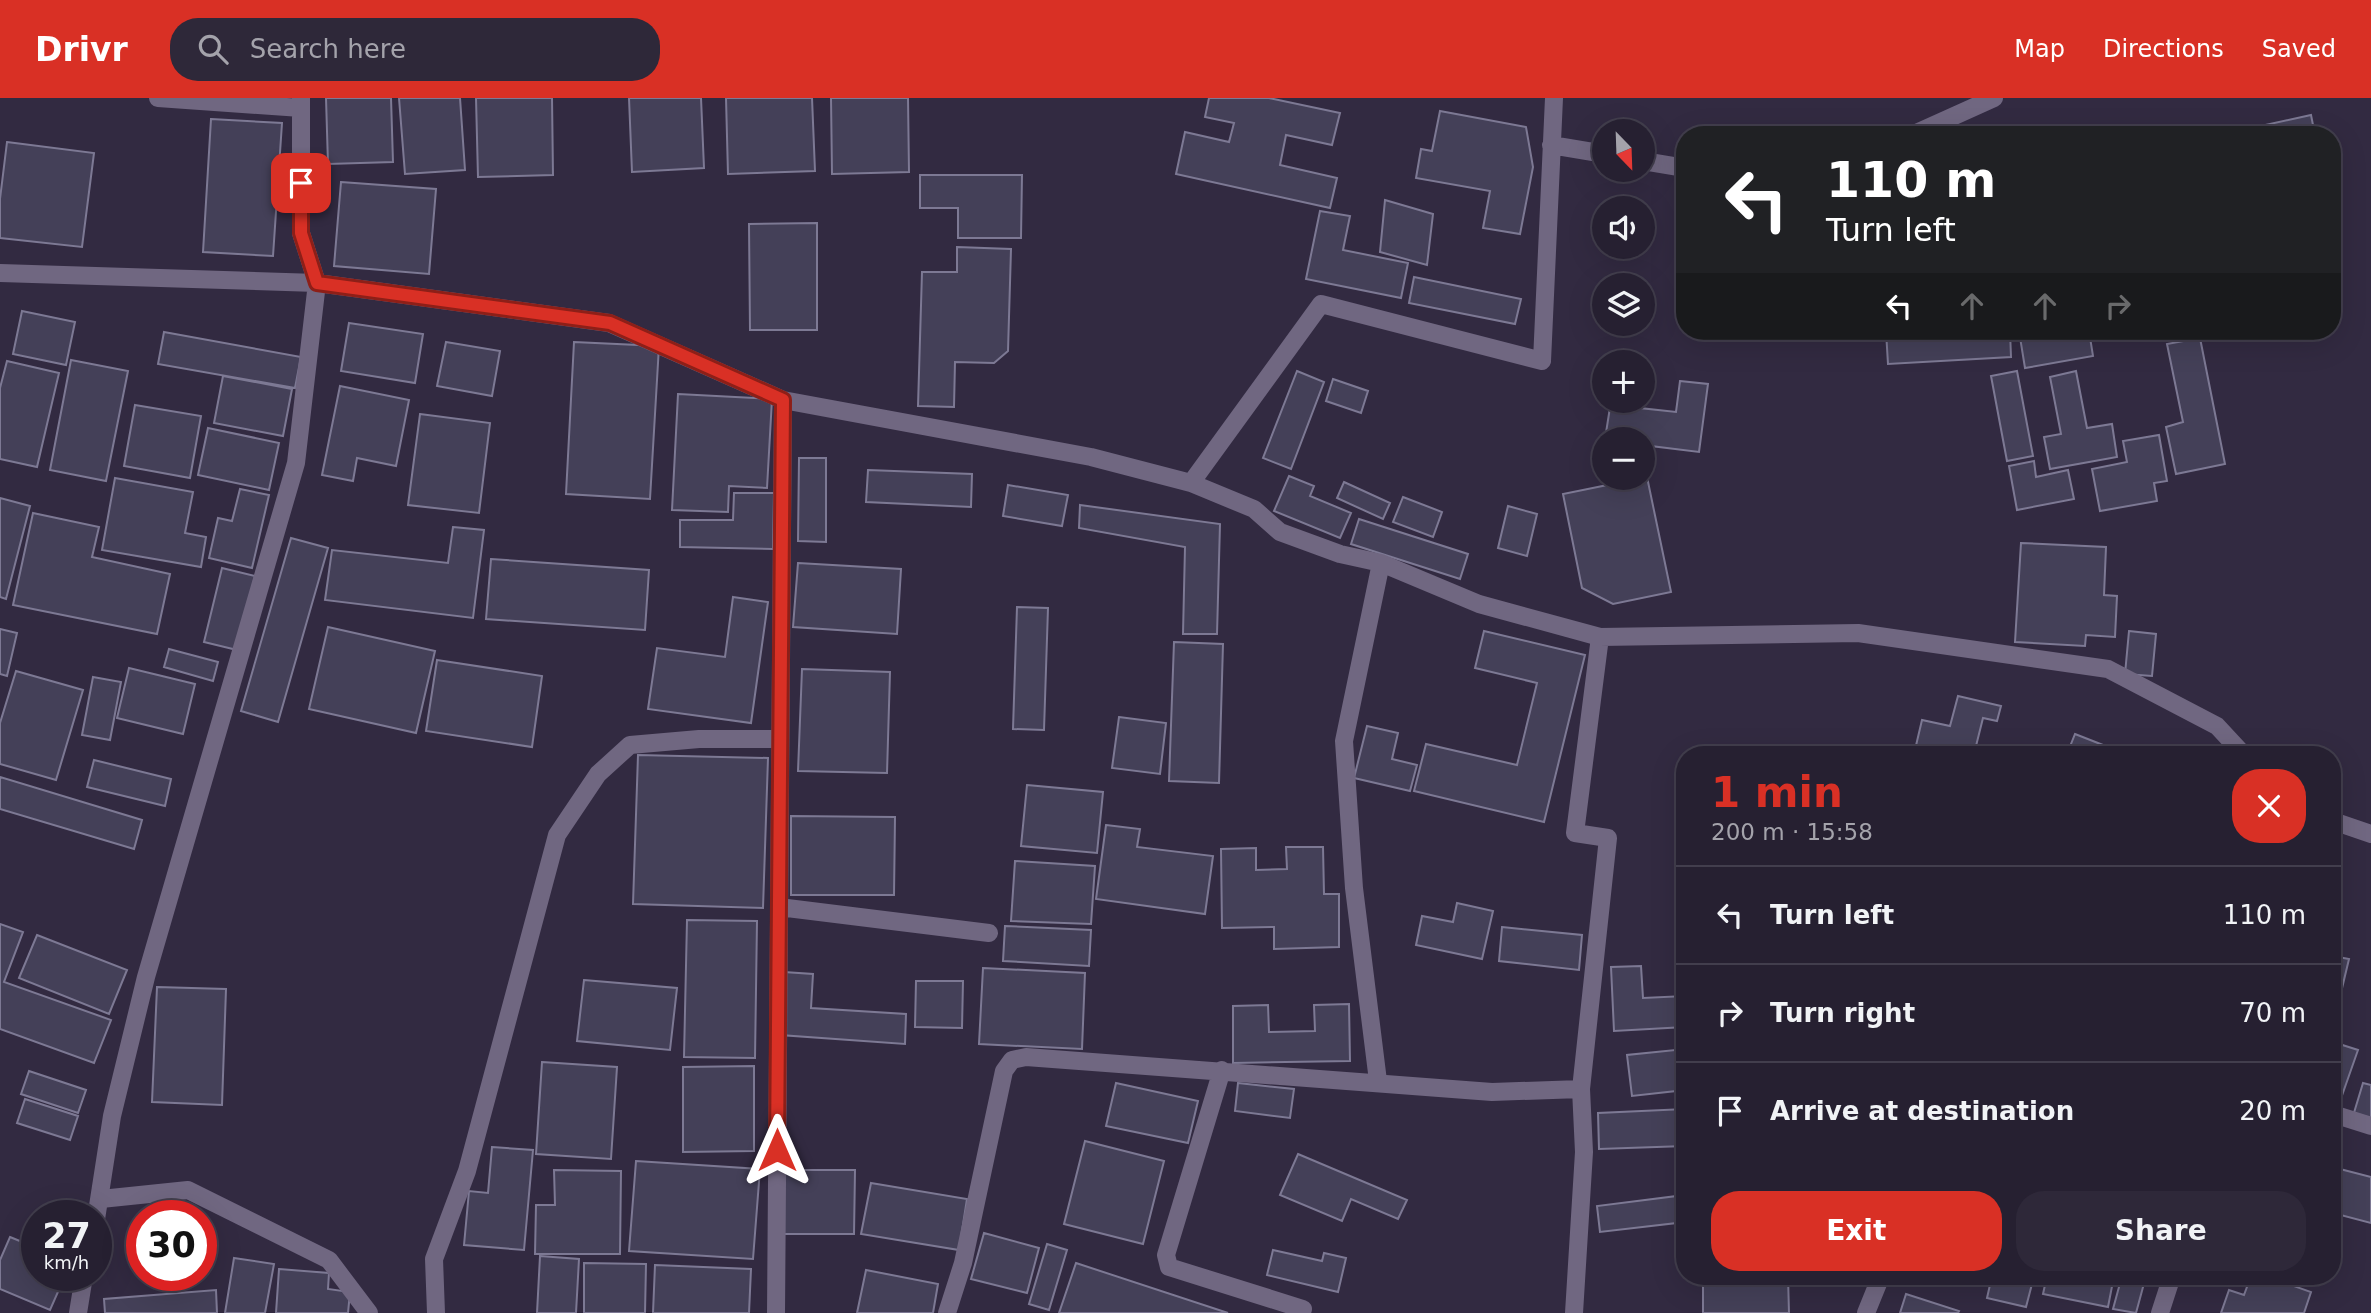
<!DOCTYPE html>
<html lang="en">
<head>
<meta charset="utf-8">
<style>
	body { margin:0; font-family:"DejaVu Sans",sans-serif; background:#2e2839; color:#f1f3f6; height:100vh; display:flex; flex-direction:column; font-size:26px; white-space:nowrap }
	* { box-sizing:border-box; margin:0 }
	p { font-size:23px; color:#a4a3ab }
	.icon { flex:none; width:38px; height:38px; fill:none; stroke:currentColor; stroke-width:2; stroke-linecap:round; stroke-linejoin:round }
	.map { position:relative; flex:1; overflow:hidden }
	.side { position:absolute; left:1676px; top:648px; width:665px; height:539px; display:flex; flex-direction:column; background:#262031; border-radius:28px; box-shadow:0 7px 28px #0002,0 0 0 2px #423e4d }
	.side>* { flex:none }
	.hud { position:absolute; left:1676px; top:28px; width:665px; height:214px; border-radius:28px; box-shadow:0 7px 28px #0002,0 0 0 2px #423e4d; background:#202124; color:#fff; overflow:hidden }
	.needle { width:46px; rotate:157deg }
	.tools { position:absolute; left:1592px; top:21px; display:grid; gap:14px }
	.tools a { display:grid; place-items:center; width:63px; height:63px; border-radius:50%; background:#262031; box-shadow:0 7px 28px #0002,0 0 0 2px #423e4d; font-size:35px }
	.speed { position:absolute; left:21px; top:1102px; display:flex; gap:14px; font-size:35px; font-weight:700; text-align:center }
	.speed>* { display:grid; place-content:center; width:91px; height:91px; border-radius:50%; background:#262031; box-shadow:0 7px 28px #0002,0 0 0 2px #423e4d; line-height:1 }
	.speed small { font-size:18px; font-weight:400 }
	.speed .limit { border:10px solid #d22; background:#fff; color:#111 }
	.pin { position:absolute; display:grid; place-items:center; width:60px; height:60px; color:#fff; margin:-30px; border-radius:14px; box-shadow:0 4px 10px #0006 }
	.me { position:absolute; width:77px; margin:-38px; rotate:0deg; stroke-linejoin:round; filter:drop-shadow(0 0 5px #0008) }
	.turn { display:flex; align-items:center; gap:24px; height:147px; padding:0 35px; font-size:32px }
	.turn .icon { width:91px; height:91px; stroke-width:2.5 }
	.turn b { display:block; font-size:49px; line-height:60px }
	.lanes { display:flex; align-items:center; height:66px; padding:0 35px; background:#0003; justify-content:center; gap:35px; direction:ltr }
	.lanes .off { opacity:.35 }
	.round { display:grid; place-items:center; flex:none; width:74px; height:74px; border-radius:28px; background:#2e2839 }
	.summary { display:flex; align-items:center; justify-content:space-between; height:119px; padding:0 35px }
	h1 { font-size:42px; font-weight:600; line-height:52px; color:#d93025 }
	.primary-button { display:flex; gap:14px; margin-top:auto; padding:14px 35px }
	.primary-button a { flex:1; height:80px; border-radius:28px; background:#d93025; color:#fff; font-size:28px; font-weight:600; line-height:80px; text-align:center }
	.primary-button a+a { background:#2e2839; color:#f1f3f6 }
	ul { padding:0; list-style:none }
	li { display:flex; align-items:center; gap:21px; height:98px; padding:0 35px; border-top:2px solid #423e4d }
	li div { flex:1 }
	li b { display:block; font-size:26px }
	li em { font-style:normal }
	header { display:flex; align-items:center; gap:42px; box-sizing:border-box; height:98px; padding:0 35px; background:#d93025; color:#fff }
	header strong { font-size:33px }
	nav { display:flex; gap:38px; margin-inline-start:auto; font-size:24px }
	.search { width:490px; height:63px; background:#2e2839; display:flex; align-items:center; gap:18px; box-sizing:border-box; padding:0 24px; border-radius:28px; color:#a4a3ab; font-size:26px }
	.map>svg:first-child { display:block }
	.building { fill:#444058; stroke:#7d7994; stroke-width:2 }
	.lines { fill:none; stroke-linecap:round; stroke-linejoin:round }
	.street { stroke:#706781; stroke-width:18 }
	.route-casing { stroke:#8d1f18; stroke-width:18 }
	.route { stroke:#d93025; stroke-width:12 }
</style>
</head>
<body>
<header>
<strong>Drivr</strong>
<div class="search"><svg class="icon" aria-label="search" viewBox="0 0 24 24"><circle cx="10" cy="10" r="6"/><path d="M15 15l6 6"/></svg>Search here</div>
<nav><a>Map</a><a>Directions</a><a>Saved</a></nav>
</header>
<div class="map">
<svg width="2371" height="1215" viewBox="0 0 2371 1215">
	<rect width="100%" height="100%" fill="#322a41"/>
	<!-- building -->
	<path class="building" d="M 326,0 L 391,0 L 393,64 L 328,66 Z
		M 399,0 L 460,0 L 465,72 L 405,76 Z
		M 476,0 L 552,0 L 553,77 L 478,79 Z
		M 629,0 L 701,0 L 704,70 L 632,74 Z
		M 726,0 L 812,0 L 815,73 L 728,76 Z
		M 831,0 L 908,0 L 909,74 L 832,76 Z
		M 1209,0 L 1269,0 L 1340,15 L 1332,47 L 1286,37 L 1280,67 L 1337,80 L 1330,110 L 1176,76 L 1185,34 L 1229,44 L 1234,25 L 1205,19 Z
		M 1440,13 L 1526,29 L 1533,69 L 1520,136 L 1483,130 L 1490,93 L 1416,80 L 1421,51 L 1432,53 Z
		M 2311,17 L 2315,37 L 2224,37 L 2224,36 Z
		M 211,21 L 282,25 L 273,158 L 203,154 Z
		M 7,44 L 94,55 L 82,149 L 0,140 L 0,101 Z
		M 920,77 L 1022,77 L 1021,140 L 958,140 L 958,110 L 920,110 Z
		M 341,84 L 436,91 L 429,176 L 334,168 Z
		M 1385,102 L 1433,116 L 1427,167 L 1380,154 Z
		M 1320,113 L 1350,118 L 1343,152 L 1408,165 L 1401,200 L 1306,181 Z
		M 817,125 L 817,232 L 750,232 L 749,126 Z
		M 957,149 L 1011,151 L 1008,253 L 994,265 L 955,264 L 954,309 L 918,308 L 922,174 L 957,174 Z
		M 1414,179 L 1521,201 L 1515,226 L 1409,205 Z
		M 22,213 L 75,224 L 66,267 L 13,256 Z
		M 349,225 L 423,236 L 415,285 L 341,273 Z
		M 1886,233 L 2010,233 L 2011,259 L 1888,266 Z
		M 2019,233 L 2089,233 L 2093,258 L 2025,270 Z
		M 164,234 L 301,259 L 295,290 L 158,266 Z
		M 2200,240 L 2225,366 L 2176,376 L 2166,329 L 2183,324 L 2167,246 Z
		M 446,244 L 500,253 L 492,298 L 437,288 Z
		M 574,244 L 659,248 L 650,401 L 566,396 Z
		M 71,262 L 128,273 L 106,383 L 50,372 Z
		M 7,263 L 59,275 L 37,369 L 0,361 L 0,290 Z
		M 1297,273 L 1324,284 L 1291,371 L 1263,360 Z
		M 2017,273 L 2033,358 L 2007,363 L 1991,278 Z
		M 2076,273 L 2087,330 L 2112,326 L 2117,359 L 2050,371 L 2044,339 L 2061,336 L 2050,279 Z
		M 223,278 L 292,291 L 283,338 L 214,325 Z
		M 1333,281 L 1368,293 L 1361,315 L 1326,303 Z
		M 1680,283 L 1708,286 L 1699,354 L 1643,347 L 1643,341 L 1605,341 L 1611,303 L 1641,303 L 1640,310 L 1676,314 Z
		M 340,288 L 409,302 L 396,368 L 357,360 L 353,383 L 322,377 Z
		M 678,296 L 772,301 L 767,390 L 729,388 L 728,414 L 672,412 Z
		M 135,307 L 201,318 L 190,380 L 124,368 Z
		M 420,316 L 490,325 L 479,415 L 408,407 Z
		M 208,330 L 279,345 L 269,392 L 198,377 Z
		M 2159,337 L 2167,383 L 2154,385 L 2157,403 L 2100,413 L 2092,371 L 2127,364 L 2123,343 Z
		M 799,360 L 826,360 L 826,444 L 798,443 Z
		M 2034,363 L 2036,379 L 2068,372 L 2074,401 L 2017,412 L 2009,368 Z
		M 868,372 L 972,376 L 971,409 L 866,404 Z
		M 1289,378 L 1314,388 L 1310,398 L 1351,415 L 1340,440 L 1274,413 Z
		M 1647,379 L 1671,494 L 1613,506 L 1582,490 L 1563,396 Z
		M 115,380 L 193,394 L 185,435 L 206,439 L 201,469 L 102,452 Z
		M 1344,384 L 1390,405 L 1383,421 L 1337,400 Z
		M 1008,387 L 1068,397 L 1062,428 L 1003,418 Z
		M 240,391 L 269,397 L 252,470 L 209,460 L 218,420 L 232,423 Z
		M 734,395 L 774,395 L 773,451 L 680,449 L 680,422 L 733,422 Z
		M 1403,399 L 1442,414 L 1433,439 L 1393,424 Z
		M 0,400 L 30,408 L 6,501 L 0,499 Z
		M 1080,407 L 1220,426 L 1217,536 L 1183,536 L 1185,449 L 1079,430 Z
		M 1508,408 L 1537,416 L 1527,458 L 1498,450 Z
		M 33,415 L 99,429 L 92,459 L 170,476 L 157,536 L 13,507 Z
		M 1359,421 L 1468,456 L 1460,481 L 1351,446 Z
		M 453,429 L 484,432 L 473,520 L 325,502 L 332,452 L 448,465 Z
		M 291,440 L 328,450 L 278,624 L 241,613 Z
		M 2021,445 L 2106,449 L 2104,497 L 2117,498 L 2115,539 L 2086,537 L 2085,548 L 2015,544 Z
		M 491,461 L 649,472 L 645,532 L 486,521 Z
		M 798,465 L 901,471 L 897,536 L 793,529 Z
		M 222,470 L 255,478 L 237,552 L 204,544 Z
		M 733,499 L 768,504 L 751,625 L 648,611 L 657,550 L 725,559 Z
		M 1017,509 L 1048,510 L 1044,632 L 1013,631 Z
		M 328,529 L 435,553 L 416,635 L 309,611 Z
		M 0,531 L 17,535 L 7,578 L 0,576 Z
		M 1484,533 L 1585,557 L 1544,724 L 1414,693 L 1426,646 L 1517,667 L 1537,585 L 1475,570 Z
		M 2129,533 L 2156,536 L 2152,578 L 2125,576 Z
		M 1174,544 L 1223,546 L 1219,685 L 1169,683 Z
		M 169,551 L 218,564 L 213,583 L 164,569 Z
		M 437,562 L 542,578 L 532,649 L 426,633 Z
		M 129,570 L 195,586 L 183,636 L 117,620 Z
		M 802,571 L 890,574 L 887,675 L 798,673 Z
		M 16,573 L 83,592 L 56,682 L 0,666 L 0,625 Z
		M 93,579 L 121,584 L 110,642 L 82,637 Z
		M 1958,598 L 2001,608 L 1997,623 L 1983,620 L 1974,656 L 1914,656 L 1922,622 L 1950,628 Z
		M 1119,619 L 1166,625 L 1160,676 L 1112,670 Z
		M 1367,628 L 1398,635 L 1392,661 L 1417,667 L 1410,693 L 1354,680 Z
		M 2075,636 L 2126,656 L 2067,656 Z
		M 638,657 L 768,660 L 763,810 L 633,806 Z
		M 94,662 L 171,681 L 165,708 L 87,689 Z
		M 0,679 L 142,722 L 134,751 L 0,711 Z
		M 1027,687 L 1103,694 L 1097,755 L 1021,748 Z
		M 791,718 L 895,719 L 894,797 L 791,797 Z
		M 1106,727 L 1140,731 L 1137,749 L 1213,758 L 1205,816 L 1096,801 Z
		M 1286,749 L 1323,749 L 1324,796 L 1339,796 L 1339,849 L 1274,851 L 1274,829 L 1222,830 L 1221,751 L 1256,750 L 1256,772 L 1287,771 Z
		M 1015,763 L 1095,768 L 1091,826 L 1011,823 Z
		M 1457,805 L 1493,813 L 1482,861 L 1416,847 L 1422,818 L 1453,824 Z
		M 687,822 L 757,823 L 755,960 L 684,959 Z
		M 0,826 L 23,834 L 4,884 L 111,922 L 94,965 L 0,931 Z
		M 1005,828 L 1091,832 L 1089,868 L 1003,863 Z
		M 1502,829 L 1582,837 L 1579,872 L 1499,863 Z
		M 37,837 L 127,872 L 109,916 L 19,880 Z
		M 2333,858 L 2349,861 L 2338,907 L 2333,906 Z
		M 1641,868 L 1643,900 L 1685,898 L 1685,929 L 1614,933 L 1611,869 Z
		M 983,870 L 1085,875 L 1082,951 L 979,946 Z
		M 784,874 L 813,876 L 811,910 L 906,916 L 905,946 L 780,937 Z
		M 584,882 L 677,890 L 670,952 L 577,943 Z
		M 916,883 L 963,883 L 962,930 L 915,929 Z
		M 157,889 L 226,891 L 222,1007 L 152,1004 Z
		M 1349,906 L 1350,963 L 1233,965 L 1233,908 L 1268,907 L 1269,934 L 1315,933 L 1314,907 Z
		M 2333,944 L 2358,952 L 2339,1006 L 2333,1004 Z
		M 1685,951 L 1685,992 L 1632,998 L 1627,957 Z
		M 542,964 L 617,969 L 611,1061 L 536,1056 Z
		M 754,968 L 754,1053 L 683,1054 L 683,969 Z
		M 29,973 L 86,992 L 78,1015 L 21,996 Z
		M 1116,985 L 1198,1003 L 1188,1045 L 1106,1028 Z
		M 1238,985 L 1294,991 L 1290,1020 L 1235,1013 Z
		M 2363,985 L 2371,987 L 2371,1023 L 2353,1018 Z
		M 25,1001 L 78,1018 L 70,1042 L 17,1025 Z
		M 1685,1011 L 1685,1048 L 1599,1051 L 1598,1015 Z
		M 1085,1043 L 1164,1063 L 1143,1146 L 1064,1126 Z
		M 492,1049 L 533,1052 L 524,1152 L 464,1147 L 469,1093 L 488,1095 Z
		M 1298,1056 L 1407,1102 L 1398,1121 L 1351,1101 L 1342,1123 L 1280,1097 Z
		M 636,1063 L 760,1071 L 753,1161 L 629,1153 Z
		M 2340,1071 L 2371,1079 L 2371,1125 L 2333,1115 L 2333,1100 Z
		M 554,1072 L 621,1073 L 620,1156 L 535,1156 L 536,1107 L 555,1107 Z
		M 778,1072 L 855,1072 L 854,1136 L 778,1136 Z
		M 871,1085 L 967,1101 L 959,1152 L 861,1136 Z
		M 1685,1097 L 1685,1124 L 1600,1134 L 1597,1108 Z
		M 984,1135 L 1039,1150 L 1027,1195 L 971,1181 Z
		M 10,1139 L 37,1150 L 37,1178 L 65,1178 L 50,1212 L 0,1191 L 0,1162 Z
		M 1047,1146 L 1067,1152 L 1049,1212 L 1029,1206 Z
		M 1273,1152 L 1322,1163 L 1324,1155 L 1346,1160 L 1338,1194 L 1267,1177 Z
		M 540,1158 L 579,1161 L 576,1215 L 537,1215 Z
		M 234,1160 L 274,1166 L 265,1215 L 225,1215 Z
		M 584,1165 L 646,1166 L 645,1215 L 584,1215 Z
		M 1076,1165 L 1228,1215 L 1059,1215 Z
		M 655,1167 L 751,1171 L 749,1215 L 653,1215 Z
		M 279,1171 L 329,1175 L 328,1191 L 350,1194 L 348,1215 L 276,1215 Z
		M 866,1172 L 938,1186 L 933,1215 L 857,1215 Z
		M 1746,1178 L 1788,1178 L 1789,1215 L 1703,1215 L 1703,1183 L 1747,1183 Z
		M 1992,1178 L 2040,1178 L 2037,1187 L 2032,1186 L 2026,1209 L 1987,1200 Z
		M 2047,1178 L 2114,1178 L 2108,1209 L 2043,1196 Z
		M 2122,1178 L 2146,1178 L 2136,1215 L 2113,1211 Z
		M 2251,1178 L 2265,1178 L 2311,1194 L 2304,1215 L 2221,1215 L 2229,1192 L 2244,1197 Z
		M 216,1192 L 217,1215 L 105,1215 L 104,1201 Z
		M 1906,1196 L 1959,1213 L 1958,1215 L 1900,1215 Z"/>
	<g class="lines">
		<!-- street -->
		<path class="street" d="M 158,0 L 301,10
			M 1912,37 L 1994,0
			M 1551,47 L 1605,56
			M 1643,63 L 1685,70
			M 0,175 L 317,185 L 609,225 L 783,302 L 1091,359 L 1191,385 L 1254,411 L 1280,434 L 1340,456 L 1381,465 L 1479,506 L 1600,539 L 1858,535 L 2108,571 L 2217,628 L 2243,656
			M 1191,385 L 1321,206 L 1542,263 L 1554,0
			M 2333,723 L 2371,736
			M 779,809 L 989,835
			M 1222,972 L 1166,1157 L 1169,1169 L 1303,1211
			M 1378,983 L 1354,790 L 1344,643 L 1381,465
			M 1581,991 L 1608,740 L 1575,735 L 1600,539
			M 2333,1016 L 2371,1028
			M 101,1101 L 188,1092 L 329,1162 L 369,1215
			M 96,1121 L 112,1018 L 146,879 L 296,365 L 317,185 L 301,135 L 301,0
			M 78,1215 L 84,1178
			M 436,1215 L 434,1161 L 467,1073 L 557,737 L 598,676 L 630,647 L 699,641 L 780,641
			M 776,1215 L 783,302
			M 947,1215 L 963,1165 L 1004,973 L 1012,962 L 1026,959 L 1492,994 L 1581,991 L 1584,1054 L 1574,1215
			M 1866,1215 L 1881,1178
			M 2160,1215 L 2172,1178"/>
	</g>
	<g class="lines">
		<defs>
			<path id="route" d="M 301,85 L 301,135 L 317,185 L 610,225 L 783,302 L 777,1052"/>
		</defs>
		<!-- route casing -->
		<use href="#route" class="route-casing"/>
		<!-- route -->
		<use href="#route" class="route"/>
	</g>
</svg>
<div class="tools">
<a><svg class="needle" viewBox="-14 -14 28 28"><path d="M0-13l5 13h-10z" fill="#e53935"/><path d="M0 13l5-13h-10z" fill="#a4a3ab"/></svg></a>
<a><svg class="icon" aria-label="sound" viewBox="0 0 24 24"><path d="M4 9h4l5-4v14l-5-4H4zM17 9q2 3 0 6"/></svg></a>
<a><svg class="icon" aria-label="layers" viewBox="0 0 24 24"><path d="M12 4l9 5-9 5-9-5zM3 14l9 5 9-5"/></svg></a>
<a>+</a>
<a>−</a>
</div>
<div class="speed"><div>27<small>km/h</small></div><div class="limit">30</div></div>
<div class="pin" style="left:301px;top:85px;background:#d93025"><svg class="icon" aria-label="arrive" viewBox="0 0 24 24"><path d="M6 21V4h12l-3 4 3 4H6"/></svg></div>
<svg class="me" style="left:777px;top:1052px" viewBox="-20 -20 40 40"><path d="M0-17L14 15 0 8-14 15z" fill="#d93025" stroke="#fff" stroke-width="4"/></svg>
<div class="hud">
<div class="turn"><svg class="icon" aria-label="left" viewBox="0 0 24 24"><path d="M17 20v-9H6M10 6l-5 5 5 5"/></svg><div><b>110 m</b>Turn left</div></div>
<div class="lanes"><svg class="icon" aria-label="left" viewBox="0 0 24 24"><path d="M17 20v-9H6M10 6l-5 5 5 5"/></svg><svg class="icon off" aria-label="ahead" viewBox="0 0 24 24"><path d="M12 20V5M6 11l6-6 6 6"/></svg><svg class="icon off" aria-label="ahead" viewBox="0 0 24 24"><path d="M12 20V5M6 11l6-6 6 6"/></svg><svg class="icon off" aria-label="right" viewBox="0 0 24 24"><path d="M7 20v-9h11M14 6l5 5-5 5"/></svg></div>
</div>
<section class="side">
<div class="summary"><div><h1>1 min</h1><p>200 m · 15:58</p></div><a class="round" style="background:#d93025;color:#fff"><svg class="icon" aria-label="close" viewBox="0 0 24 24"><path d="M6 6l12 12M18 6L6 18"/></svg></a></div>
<ul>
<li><svg class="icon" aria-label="left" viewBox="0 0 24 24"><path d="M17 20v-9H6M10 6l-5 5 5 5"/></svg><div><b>Turn left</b></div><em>110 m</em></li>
<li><svg class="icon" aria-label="right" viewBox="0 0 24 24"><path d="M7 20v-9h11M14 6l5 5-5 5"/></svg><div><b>Turn right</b></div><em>70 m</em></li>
<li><svg class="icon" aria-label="arrive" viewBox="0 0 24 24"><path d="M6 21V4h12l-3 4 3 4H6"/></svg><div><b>Arrive at destination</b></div><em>20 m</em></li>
</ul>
<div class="primary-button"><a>Exit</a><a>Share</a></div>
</section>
</div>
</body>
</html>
